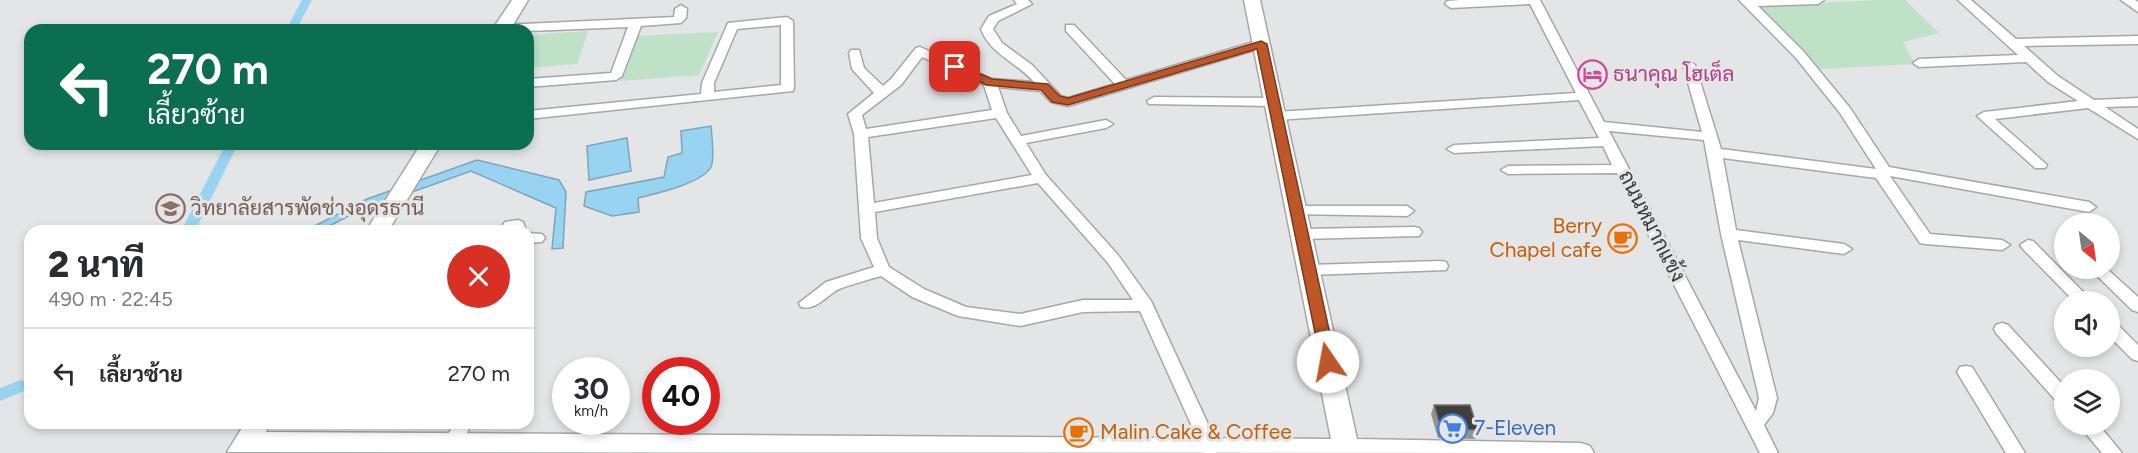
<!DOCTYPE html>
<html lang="th">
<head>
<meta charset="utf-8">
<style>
	body { margin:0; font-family:Figtree,Sarabun,sans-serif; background:#f2f2f3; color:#2b2b33; height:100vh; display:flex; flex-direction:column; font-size:22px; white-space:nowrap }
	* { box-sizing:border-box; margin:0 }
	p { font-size:20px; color:#7c7c81 }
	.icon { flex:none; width:33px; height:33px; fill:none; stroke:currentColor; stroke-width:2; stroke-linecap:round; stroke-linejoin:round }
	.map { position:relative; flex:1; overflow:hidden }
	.drawer { position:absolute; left:24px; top:225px; width:510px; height:204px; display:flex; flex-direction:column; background:#fff; border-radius:18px; box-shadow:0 3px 9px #0003 }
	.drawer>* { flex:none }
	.hud { position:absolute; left:24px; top:24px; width:510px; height:126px; border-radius:18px; box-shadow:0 3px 9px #0003; background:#0b6e4f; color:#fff; overflow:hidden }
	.needle { width:39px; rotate:151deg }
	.fabs { position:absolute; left:2054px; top:213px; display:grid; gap:12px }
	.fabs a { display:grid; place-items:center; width:66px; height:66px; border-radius:50%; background:#fff; box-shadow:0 3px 9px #0003; font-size:30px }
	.speed { position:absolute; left:552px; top:357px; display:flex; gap:12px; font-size:30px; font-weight:700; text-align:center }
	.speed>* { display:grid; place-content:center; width:78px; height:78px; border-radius:50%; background:#fff; box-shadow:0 3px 9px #0003; line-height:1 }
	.speed small { font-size:15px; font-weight:400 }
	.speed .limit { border:9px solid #d22; background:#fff; color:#111 }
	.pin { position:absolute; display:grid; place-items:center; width:51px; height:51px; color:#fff; margin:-26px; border-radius:12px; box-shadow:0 3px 9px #0006 }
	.me { position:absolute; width:66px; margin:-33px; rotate:348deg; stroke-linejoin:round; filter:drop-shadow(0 0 4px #0008) }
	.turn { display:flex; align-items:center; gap:21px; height:126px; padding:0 24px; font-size:27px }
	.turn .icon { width:78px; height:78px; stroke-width:2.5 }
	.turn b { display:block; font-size:42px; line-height:51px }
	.round { display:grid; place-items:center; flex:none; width:63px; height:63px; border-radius:32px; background:#f2f2f3 }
	.overview { display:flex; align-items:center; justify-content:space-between; height:102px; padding:0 24px }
	h1 { font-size:36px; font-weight:800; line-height:45px }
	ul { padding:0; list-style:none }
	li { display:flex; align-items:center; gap:18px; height:90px; padding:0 24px; border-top:2px solid #e1e1e2 }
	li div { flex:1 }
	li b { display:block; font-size:22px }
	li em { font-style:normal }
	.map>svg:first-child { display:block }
	.green { fill:#bee1c7 }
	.water { fill:#99d3f2; stroke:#7ca5bb; stroke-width:1.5 }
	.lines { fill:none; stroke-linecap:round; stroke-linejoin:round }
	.canal { fill:#99d3f2; fill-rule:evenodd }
	.street-casing { stroke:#a6a7a9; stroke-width:3 }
	.secondary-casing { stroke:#a6a7a9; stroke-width:3 }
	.street { fill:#fff; fill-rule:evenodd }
	.secondary { fill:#fff; fill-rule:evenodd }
	.wall { fill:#929292 }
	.building { fill:#403f3e; stroke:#717170; stroke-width:1.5 }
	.route { fill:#bd572a; stroke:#7b391b; stroke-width:1.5 }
	.labels { text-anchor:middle; stroke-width:6; stroke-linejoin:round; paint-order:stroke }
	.hotel-label { font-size:21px; fill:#b23c85; stroke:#e4e5e6; text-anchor:start }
	.education-label { font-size:21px; fill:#785e54; stroke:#e4e5e6; text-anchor:start }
	.food-label { font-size:21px; fill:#c56008; stroke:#e4e5e6; text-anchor:end }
	.street-label { font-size:21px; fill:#393a3a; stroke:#e4e5e6 }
	.shop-label { font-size:21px; fill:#366cbe; stroke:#e4e5e6; text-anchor:start }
</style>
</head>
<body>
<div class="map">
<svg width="2138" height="453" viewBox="0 0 2138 453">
	<rect width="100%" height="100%" fill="#e4e5e6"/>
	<!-- green -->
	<path class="green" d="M 1878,0 L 1905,0 L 1939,33 L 1903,42 L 1915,64 L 1821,69 L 1755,6 Z
		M 588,31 L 577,64 L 528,68 L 528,35 Z
		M 718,32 L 699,75 L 620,81 L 637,36 Z"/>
	<!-- water -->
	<path class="water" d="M 711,126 C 712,138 714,152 712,164 C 709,182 654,194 638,198 L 639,212 L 612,216 L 584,206 L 586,192 L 664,177 L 668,157 L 682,153 L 681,131 Z
		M 627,138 L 631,171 L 589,180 L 587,146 Z
		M 477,160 L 559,180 L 566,192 L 563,248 L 552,249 L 556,208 L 471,171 L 356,212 L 320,231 L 305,231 L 367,199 Z"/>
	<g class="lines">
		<!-- canal -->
		<path class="canal" d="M 302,0 L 312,0 L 296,30 L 286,30 Z
			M 226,144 L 238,144 L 195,231 L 181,231 Z
			M 21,380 L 27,382 L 29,386 L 27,390 L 0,401 L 0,388 Z"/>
		<defs>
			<path id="street" d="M 1014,0 L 1028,0 L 1032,4 L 998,21 L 993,29 L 1002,43 L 1032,65 L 1061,96 L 1068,98 L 1115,84 L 1066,31 L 1066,25 L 1074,25 L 1126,80 L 1257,41 L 1265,41 L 1267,44 L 1265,47 L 1068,106 L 1051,102 L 1040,91 L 998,87 L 1007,113 L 1021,136 L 1106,120 L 1113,124 L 1106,128 L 1026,143 L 1046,175 L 1118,255 L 1151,301 L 1219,448 L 1216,453 L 1204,453 L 1140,311 L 1083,312 L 1020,326 L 958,316 L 912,297 L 881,276 C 867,280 852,284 839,289 C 827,295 816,311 801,307 L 799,303 L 826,282 L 874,267 L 861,238 L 854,134 L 848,114 L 874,93 L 852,69 L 849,53 L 851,50 L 859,50 L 864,68 L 883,86 L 891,79 L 916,48 L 920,47 L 992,79 L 1034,82 C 1018,63 990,54 981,29 L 989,16 L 1017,4 ZM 922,57 L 984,85 L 992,110 L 866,129 L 862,115 L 901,85 ZM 996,118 L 1032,175 L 874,203 L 868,137 ZM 1038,183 L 1108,263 L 1133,300 L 1083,300 L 1020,314 L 966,307 L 924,289 L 889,267 L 877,238 L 875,212 Z
				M 1460,0 L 1540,0 L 1604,122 L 1702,132 L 1683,65 L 1689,61 L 1695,65 L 1721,149 L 1876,169 L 1840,113 L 1796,58 L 1739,0 L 1824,0 L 1818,4 L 1758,6 L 1804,52 L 1850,108 L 1889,167 L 2089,202 L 2096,207 L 2089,212 L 1890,176 L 1930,234 L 2002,240 L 2010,245 L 2002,250 L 1925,244 L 1920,243 L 1876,178 L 1723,158 L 1736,230 L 1844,244 L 1852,249 L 1844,254 L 1738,240 L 1777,398 L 1773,413 L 1764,425 L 1778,453 L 1760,453 L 1617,173 L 1508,174 L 1501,170 L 1508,166 L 1612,165 L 1603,146 L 1454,153 L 1447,149 L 1454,145 L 1599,138 L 1579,100 L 1276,120 L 1269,116 L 1276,112 L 1576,93 L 1530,4 L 1451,8 L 1445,4 L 1447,1 ZM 1609,131 L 1704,140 L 1721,234 L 1759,398 L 1756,411 Z
				M 1958,0 L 1971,0 L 2016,39 L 2138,36 L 2138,44 L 2024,46 L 2058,76 L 2094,100 L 2138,98 L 2138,106 L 2105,107 L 2138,129 L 2138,139 L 2088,108 L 1995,119 L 2047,165 L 2045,168 L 2035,168 L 1977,116 L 1984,112 L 2078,101 L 2048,82 L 2026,62 L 1919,67 L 1913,63 L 1919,59 L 2018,55 Z
				M 2121,0 L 2135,0 L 2138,2 L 2138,12 Z
				M 681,5 L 687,9 L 686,18 L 681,23 L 641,26 L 622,76 L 616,80 L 528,87 L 528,79 L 611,73 L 628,27 L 528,31 L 496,29 L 502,25 L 674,17 L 675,9 Z
				M 787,17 L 793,21 L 794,88 L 793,91 L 528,119 L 528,111 L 701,94 L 702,83 L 728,23 ZM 781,25 L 781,85 L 714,92 L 714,83 L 737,29 Z
				M 1154,97 L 1274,98 L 1281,102 L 1274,106 L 1149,104 L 1147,101 Z
				M 1297,206 L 1407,206 L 1414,211 L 1407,216 L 1292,214 L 1290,211 Z
				M 518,220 L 523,222 L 526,231 L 510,231 L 503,225 L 505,222 Z
				M 1414,227 L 1419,228 L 1422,232 L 1419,236 L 1301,239 L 1293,234 L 1301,229 Z
				M 528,233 L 542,234 L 545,238 L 542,242 L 528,243 Z
				M 2028,240 L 2033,241 L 2093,302 L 2075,302 L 2023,249 L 2020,245 Z
				M 1440,261 L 1446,262 L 1448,266 L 1446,270 L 1309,275 L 1303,274 L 1301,270 L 1303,266 L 1309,265 Z
				M 2089,268 L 2106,268 L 2138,297 L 2138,312 L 2132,310 Z
				M 2109,320 L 2115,322 L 2138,345 L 2138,361 L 2132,359 L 2109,336 Z
				M 2002,323 L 2008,325 L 2064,386 L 2064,405 L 2058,403 L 1996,333 L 1994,329 L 1996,325 Z
				M 1966,366 L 1972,367 L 2025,453 L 2006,453 L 1957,372 L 1960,367 Z
				M 454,423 L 472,423 L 459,448 L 453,450 L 447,448 L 444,443 Z
				M 2078,424 L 2098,424 L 2122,453 L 2102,453 Z"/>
			<path id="secondary" d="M 512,0 L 528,0 L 510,30 L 492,30 Z
				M 1244,0 L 1260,0 L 1357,439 L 1581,443 L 1590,446 L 1594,453 L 227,452 L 245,423 L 270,423 L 266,432 L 1331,439 Z
				M 421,144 L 441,144 L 388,231 L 366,231 Z"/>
		</defs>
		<!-- street casing -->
		<use href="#street" class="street-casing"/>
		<!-- secondary casing -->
		<use href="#secondary" class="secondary-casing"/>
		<!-- street -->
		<use href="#street" class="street"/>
		<!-- secondary -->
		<use href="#secondary" class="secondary"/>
	</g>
	<!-- wall -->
	<path class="wall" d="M 1434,405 L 1478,430 L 1475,439 L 1438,438 L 1431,414 Z"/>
	<!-- building -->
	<path class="building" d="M 1434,405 L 1470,405 L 1478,430 L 1441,429 Z"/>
	<!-- route -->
	<path class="route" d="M 1261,41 L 1267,44 L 1336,362 L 1334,366 L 1323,366 L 1321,362 L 1257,49 L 1068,105 L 1052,102 L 1041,90 L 986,85 L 949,67 L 955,64 L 959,65 L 992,79 L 1048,84 L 1060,96 L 1068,98 Z"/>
	<!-- icons -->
	<defs>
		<symbol id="hotel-ring" viewBox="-11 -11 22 22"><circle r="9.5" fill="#e4e5e6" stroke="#d1479c" stroke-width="1.5"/><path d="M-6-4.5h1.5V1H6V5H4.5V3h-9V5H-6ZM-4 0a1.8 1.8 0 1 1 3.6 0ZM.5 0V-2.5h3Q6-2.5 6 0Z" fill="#d1479c"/></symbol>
		<symbol id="university-ring" viewBox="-11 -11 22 22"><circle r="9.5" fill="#e4e5e6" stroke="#8d6e63" stroke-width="1.5"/><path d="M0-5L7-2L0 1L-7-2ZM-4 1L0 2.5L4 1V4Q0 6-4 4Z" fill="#8d6e63"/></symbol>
		<symbol id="cafe-ring" viewBox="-11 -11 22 22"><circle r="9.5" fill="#e4e5e6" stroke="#e8710a" stroke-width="1.5"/><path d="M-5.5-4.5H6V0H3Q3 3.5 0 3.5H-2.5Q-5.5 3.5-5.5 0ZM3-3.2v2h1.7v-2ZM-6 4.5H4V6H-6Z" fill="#e8710a"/></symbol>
		<symbol id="supermarket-ring" viewBox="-11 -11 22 22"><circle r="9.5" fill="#e4e5e6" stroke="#3f7fe0" stroke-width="1.5"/><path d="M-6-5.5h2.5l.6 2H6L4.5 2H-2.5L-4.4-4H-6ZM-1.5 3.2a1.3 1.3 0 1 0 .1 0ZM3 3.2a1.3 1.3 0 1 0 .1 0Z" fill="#3f7fe0"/></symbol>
	</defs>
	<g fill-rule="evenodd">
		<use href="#hotel-ring" x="1576" y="58" width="33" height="33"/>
		<use href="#university-ring" x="154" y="192" width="33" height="33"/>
		<use href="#cafe-ring" x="1606" y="222" width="33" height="33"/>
		<use href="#supermarket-ring" x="1436" y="412" width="33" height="33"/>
		<use href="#cafe-ring" x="1062" y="416" width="33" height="33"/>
	</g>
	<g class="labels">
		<!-- hotel labels -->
		<g class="hotel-label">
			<text x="1613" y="81">ธนาคุณ โฮเต็ล</text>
		</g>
		<!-- education labels -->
		<g class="education-label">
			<text x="191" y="215">วิทยาลัยสารพัดช่างอุดรธานี</text>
		</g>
		<!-- food labels -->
		<g class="food-label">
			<text x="1602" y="233">Berry<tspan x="1602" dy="24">Chapel cafe</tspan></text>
			<text x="1100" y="439" text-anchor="start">Malin Cake &amp; Coffee</text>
		</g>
		<!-- street labels -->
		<g class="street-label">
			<text transform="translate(1652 226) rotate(63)" y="7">ถนนหมากแข้ง</text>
		</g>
		<!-- shop labels -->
		<g class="shop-label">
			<text x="1474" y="435">7-Eleven</text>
		</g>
	</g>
</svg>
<div class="fabs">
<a><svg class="needle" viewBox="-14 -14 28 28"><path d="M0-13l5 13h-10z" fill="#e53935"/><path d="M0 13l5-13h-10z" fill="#7c7c81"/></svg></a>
<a><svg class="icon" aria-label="sound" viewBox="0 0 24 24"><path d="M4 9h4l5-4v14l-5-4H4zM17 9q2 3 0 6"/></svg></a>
<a><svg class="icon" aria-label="layers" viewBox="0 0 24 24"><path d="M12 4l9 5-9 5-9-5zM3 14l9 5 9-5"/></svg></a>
</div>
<div class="speed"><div>30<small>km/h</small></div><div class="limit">40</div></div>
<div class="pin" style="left:955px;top:67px;background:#d93025"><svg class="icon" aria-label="arrive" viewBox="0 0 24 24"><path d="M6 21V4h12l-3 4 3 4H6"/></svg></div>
<svg class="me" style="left:1328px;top:362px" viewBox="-20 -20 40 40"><circle r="19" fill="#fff"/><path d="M0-13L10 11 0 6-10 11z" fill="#bd572a"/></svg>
<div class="hud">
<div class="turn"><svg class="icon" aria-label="left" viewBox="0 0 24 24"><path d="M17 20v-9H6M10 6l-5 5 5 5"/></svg><div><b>270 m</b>เลี้ยวซ้าย</div></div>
</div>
<section class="drawer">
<div class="overview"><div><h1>2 นาที</h1><p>490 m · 22:45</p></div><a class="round" style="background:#d93025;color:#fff"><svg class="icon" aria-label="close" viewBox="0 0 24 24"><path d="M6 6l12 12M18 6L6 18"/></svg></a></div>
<ul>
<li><svg class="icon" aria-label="left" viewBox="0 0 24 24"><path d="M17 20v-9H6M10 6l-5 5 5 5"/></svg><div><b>เลี้ยวซ้าย</b></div><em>270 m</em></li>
</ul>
</section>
</div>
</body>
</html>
